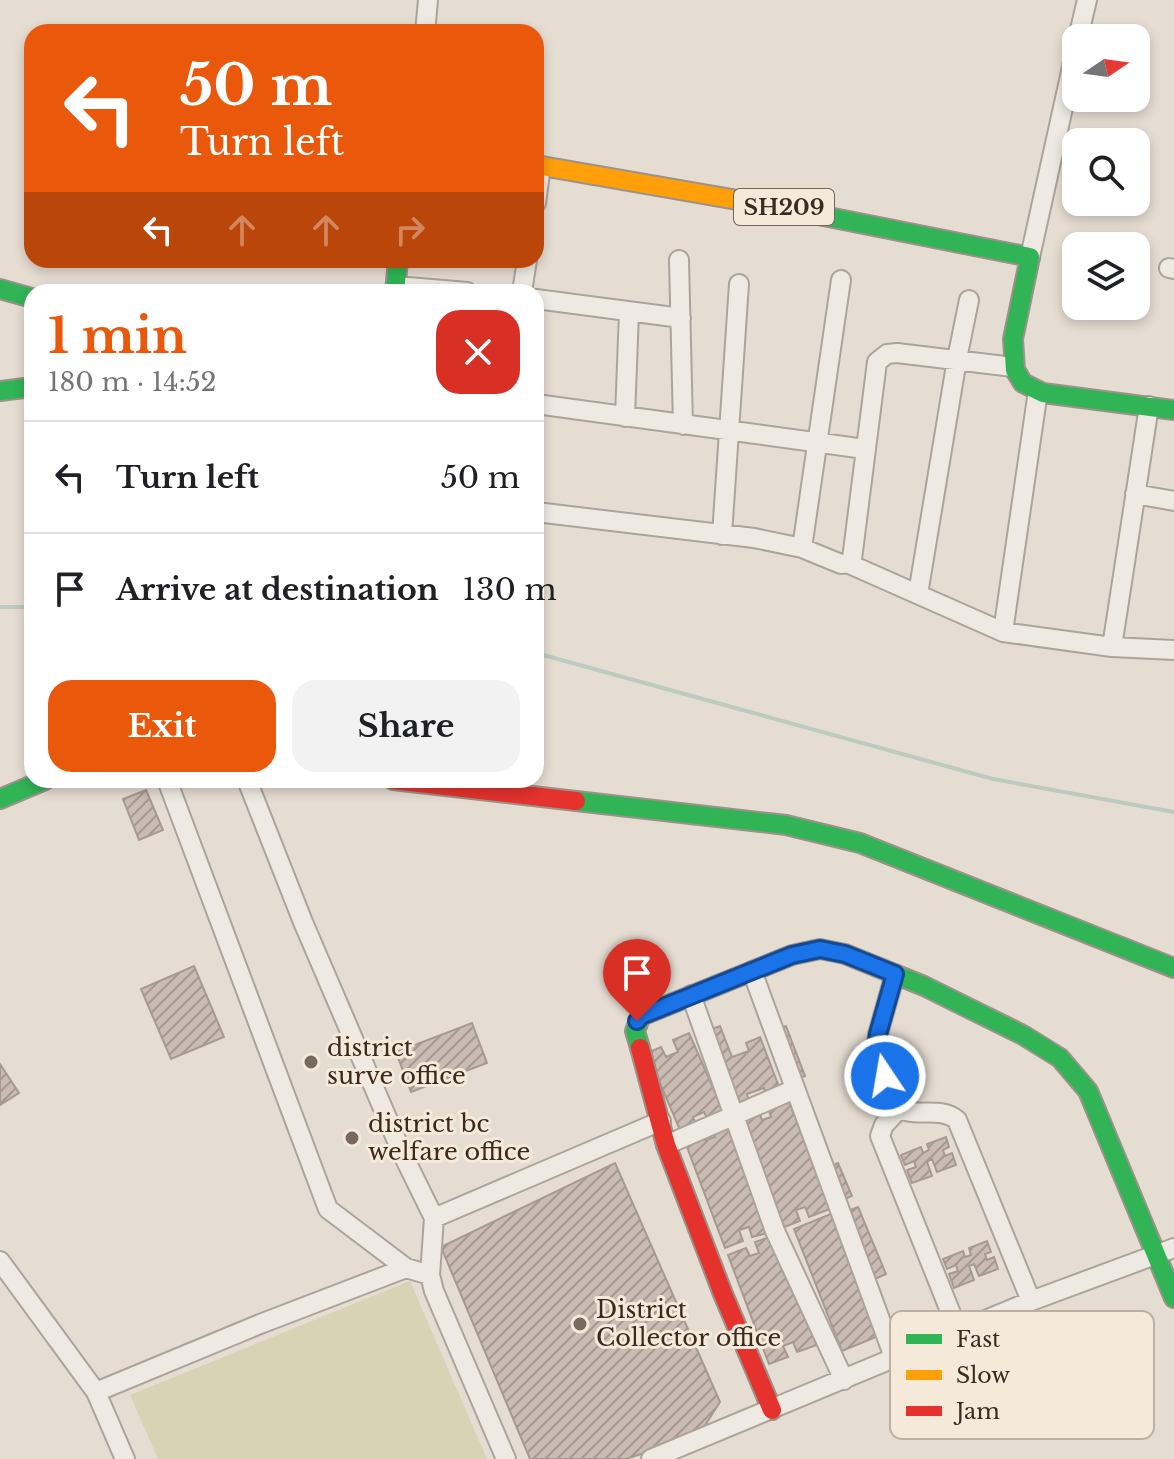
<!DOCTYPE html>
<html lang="en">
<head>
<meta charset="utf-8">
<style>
	body { margin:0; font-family:"Libre Baskerville",serif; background:#f2f2f2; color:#202124; height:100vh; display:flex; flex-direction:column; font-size:30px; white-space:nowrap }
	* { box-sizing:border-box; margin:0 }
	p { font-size:26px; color:#757577 }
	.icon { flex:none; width:44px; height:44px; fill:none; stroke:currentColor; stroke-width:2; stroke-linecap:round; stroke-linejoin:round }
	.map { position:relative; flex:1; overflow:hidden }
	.sheet { position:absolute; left:24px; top:284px; width:520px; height:504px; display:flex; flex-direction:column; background:#fff; border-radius:24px; box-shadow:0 4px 12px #0003 }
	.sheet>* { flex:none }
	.top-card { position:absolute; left:24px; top:24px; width:520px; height:244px; border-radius:24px; box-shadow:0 4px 12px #0003; background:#ea580c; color:#fff; overflow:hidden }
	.needle { width:52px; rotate:77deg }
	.controls { position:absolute; left:1062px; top:24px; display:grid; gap:16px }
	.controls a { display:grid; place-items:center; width:88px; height:88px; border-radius:16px; background:#fff; box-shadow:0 4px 12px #0003; font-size:40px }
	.pin { position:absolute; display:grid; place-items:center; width:68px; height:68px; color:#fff; margin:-82px -34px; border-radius:50% 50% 50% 0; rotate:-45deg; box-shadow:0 0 8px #0007 }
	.pin .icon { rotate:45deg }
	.me { position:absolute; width:88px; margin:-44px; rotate:348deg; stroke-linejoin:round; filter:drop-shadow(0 0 6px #0008) }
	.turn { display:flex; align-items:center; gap:28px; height:168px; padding:0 24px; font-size:36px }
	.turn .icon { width:104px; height:104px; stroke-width:2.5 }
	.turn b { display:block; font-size:56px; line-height:68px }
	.lanes { display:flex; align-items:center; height:76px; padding:0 24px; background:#0003; justify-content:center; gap:40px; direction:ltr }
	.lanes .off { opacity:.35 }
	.round { display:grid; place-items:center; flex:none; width:84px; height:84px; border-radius:24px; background:#f2f2f2 }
	.head { display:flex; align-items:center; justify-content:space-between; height:136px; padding:0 24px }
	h1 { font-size:48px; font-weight:700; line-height:60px; color:#ea580c }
	.primary-button { display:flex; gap:16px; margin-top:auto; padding:16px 24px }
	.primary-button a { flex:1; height:92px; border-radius:24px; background:#ea580c; color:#fff; font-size:32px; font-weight:700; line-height:92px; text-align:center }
	.primary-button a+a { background:#f2f2f2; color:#202124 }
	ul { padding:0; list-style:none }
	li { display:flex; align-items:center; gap:24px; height:112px; padding:0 24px; border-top:2px solid #e0e0e0 }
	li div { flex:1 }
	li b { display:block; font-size:30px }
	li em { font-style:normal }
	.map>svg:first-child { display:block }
	.grass { fill:#d8d3b5 }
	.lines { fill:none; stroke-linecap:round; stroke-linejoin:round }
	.stream { stroke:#bdcac0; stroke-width:4 }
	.building { fill:url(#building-hatch); stroke:#a79991; stroke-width:2 }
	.street-casing { stroke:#aca39a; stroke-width:22 }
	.fast-casing { stroke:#9b928a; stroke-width:22 }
	.slow-casing { stroke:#9b928a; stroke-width:22 }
	.jam-casing { stroke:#9b928a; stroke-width:22 }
	.street { stroke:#eeeae3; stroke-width:18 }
	.fast { stroke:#30b455; stroke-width:18 }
	.slow { stroke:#ff9f0a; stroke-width:18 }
	.jam { stroke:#e5322d; stroke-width:18 }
	.route-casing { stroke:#114b97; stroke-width:20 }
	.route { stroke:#1a73e8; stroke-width:14 }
	.poi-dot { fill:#776960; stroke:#f5e9da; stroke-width:3 }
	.labels { text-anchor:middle; stroke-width:6; stroke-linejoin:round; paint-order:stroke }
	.shield { fill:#f5e9da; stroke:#736359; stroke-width:2 }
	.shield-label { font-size:22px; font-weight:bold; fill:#3b2a22 }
	.poi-label { font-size:24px; fill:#3b2a22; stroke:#f5e9da; text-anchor:start }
	.key { fill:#f5e9da; stroke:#bdb0a3; stroke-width:2 }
	.key-label { font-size:22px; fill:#3b2a22 }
</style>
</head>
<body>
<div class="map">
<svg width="1174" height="1459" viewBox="0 0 1174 1459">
	<defs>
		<pattern id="building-hatch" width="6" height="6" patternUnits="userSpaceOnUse" patternTransform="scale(2)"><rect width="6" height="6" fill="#cabbb3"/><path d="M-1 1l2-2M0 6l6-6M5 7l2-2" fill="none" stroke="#a59891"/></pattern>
	</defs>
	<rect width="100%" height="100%" fill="#e6ddd2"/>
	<!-- grass -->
	<path class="grass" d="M 410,1281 L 487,1459 L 158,1459 L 130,1395 Z"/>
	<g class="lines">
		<!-- stream -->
		<path class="stream" d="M 0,607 L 32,607
			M 536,653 L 993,779 L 1174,812"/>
	</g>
	<!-- building -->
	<path class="building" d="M 146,790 L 163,830 L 139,840 L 123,799 Z
		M 194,966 L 224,1037 L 171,1059 L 141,989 Z
		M 472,1023 L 487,1063 L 411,1092 L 396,1052 Z
		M 720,1026 L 732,1057 L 749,1051 L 746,1043 L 760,1037 L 779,1087 L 765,1092 L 764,1088 L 747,1094 L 748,1099 L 733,1105 L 704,1032 Z
		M 786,1026 L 805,1076 L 790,1082 L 771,1031 Z
		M 689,1033 L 724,1113 L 708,1120 L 704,1112 L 693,1117 L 696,1124 L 680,1130 L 647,1053 L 661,1047 L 666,1057 L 678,1052 L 673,1040 Z
		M 0,1064 L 19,1093 L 0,1105 Z
		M 788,1099 L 830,1209 L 809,1217 L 805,1207 L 796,1210 L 800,1221 L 782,1228 L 740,1119 L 759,1112 L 762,1120 L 771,1117 L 768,1107 Z
		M 731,1119 L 775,1231 L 752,1237 L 749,1227 L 739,1230 L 743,1241 L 725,1248 L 684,1139 L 702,1132 L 705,1140 L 715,1137 L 711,1127 Z
		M 946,1137 L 949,1147 L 943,1150 L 945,1156 L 952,1153 L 956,1165 L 937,1172 L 932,1159 L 927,1162 L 932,1176 L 912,1183 L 907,1170 L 916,1167 L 914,1161 L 905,1165 L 901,1155 L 921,1147 L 923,1153 L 929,1150 L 927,1144 Z
		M 615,1163 L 720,1402 L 699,1435 L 626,1459 L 530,1459 L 441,1247 Z
		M 838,1163 L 852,1196 L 840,1201 L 826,1168 Z
		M 858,1207 L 886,1274 L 873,1280 L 845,1212 Z
		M 833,1213 L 881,1335 L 842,1351 L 794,1229 Z
		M 776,1235 L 817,1345 L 797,1352 L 793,1342 L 783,1346 L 788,1357 L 769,1364 L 728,1255 L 746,1248 L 750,1256 L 759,1253 L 755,1242 Z
		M 987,1241 L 991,1252 L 985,1254 L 987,1260 L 994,1257 L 998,1269 L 979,1276 L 974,1264 L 969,1266 L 974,1280 L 954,1288 L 949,1274 L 958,1271 L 956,1265 L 947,1269 L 943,1259 L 963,1251 L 965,1257 L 971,1255 L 969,1248 Z"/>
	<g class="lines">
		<defs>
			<path id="street" d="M 425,32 L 428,0
				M 1078,38 L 1087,0
				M 536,203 L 541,166
				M 1030,257 L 1076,49
				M 679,260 L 683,425
				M 1169,268 L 1174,269
				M 841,280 L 802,548 L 841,564 L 847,563 L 1003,632 L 1112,647 L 1174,650
				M 396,286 L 467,292
				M 522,292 L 527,260
				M 536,299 L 681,318
				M 536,404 L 865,449
				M 625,417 L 629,312
				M 1135,494 L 1174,501
				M 536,512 L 754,538 L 802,548
				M 722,535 L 739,284
				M 847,563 L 852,559 L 877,362 L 887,354 L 897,353 L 1013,367
				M 918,594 L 957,359 L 969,300
				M 1003,632 L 1038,391
				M 1112,647 L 1149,406
				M 167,780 L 328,1209 L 406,1268 L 430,1275
				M 247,780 L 303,922 L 403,1155 L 434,1218 L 430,1275 L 434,1291 L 506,1459
				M 752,971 L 895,1360
				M 895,974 L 878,1034 L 876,1050 L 894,1103 C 908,1122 939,1104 957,1120 L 1031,1301
				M 691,995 L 775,1231 L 844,1380
				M 899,1109 L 884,1125 L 880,1136 L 958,1331
				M 666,1145 L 795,1089
				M 434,1218 L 661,1121
				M 0,1261 L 96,1392
				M 125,1459 L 96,1392 L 260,1324 L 406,1268
				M 651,1459 L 1031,1301 L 1174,1248"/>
			<path id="fast" d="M 778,207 L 1030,257 L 1013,339 L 1015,370 L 1023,383 L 1043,393 L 1174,410
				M 0,289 L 32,298
				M 395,292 L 398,260
				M 0,391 L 32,387
				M 0,799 L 45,780
				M 576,801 L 786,825 L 860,843 L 1174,968
				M 640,1048 L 635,1031 L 641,1016 L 792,955 L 820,949 L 845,954 L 924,986 L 1023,1035 L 1060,1058 L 1088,1091 L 1174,1298"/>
			<path id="slow" d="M 536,165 L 778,207"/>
			<path id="jam" d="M 393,780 L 576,801
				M 640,1048 L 666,1145 L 723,1294 L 772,1410"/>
		</defs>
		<!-- street casing -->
		<use href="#street" class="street-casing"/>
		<!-- fast casing -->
		<use href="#fast" class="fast-casing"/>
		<!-- slow casing -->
		<use href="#slow" class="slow-casing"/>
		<!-- jam casing -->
		<use href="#jam" class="jam-casing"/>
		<!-- street -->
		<use href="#street" class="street"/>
		<!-- fast -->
		<use href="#fast" class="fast"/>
		<!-- slow -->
		<use href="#slow" class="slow"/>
		<!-- jam -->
		<use href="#jam" class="jam"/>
	</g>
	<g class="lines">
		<defs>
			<path id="route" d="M 637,1021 L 641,1016 L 792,955 L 820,949 L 845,954 L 895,974 L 878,1034 L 876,1050 L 885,1076"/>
		</defs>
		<!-- route casing -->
		<use href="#route" class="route-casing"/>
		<!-- route -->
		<use href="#route" class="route"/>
	</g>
	<!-- markers -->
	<g class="poi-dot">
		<circle cx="311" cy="1062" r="8"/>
		<circle cx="352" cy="1138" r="8"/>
		<circle cx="580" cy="1324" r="8"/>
	</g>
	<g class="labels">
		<!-- shield labels -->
		<rect class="shield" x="734" y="189" width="100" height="36" rx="6"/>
		<g class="shield-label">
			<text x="784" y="215">SH209</text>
		</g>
		<!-- poi labels -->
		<g class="poi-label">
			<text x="327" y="1056">district<tspan x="327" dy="28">surve office</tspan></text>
			<text x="368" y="1132">district bc<tspan x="368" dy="28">welfare office</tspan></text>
			<text x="596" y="1318">District<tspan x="596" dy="28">Collector office</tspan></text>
		</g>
	</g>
	<!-- legend -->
	<rect x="890" y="1311" width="264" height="128" rx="12" class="key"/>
	<rect x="906" y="1334" width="36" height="10" fill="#30b455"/>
	<rect x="906" y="1370" width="36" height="10" fill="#ff9f0a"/>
	<rect x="906" y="1406" width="36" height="10" fill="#e5322d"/>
	<g class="key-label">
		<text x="956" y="1347">Fast</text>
		<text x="956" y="1383">Slow</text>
		<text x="956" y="1419">Jam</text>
	</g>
</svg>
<div class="controls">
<a><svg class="needle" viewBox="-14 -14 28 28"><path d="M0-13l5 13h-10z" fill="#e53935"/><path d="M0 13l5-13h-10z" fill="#757577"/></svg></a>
<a><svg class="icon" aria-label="search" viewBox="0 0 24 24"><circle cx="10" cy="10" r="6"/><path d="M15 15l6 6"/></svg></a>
<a><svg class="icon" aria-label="layers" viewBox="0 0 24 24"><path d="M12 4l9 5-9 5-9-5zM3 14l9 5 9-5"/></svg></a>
</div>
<div class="pin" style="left:637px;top:1021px;background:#d93025"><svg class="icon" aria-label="arrive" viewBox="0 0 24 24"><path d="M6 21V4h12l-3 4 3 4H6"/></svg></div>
<svg class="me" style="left:885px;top:1076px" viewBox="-20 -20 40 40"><circle r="17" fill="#1a73e8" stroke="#fff" stroke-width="3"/><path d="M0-11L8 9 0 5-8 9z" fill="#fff"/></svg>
<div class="top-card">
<div class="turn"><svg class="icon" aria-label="left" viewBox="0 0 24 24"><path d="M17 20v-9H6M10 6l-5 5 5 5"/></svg><div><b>50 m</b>Turn left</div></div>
<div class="lanes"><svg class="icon" aria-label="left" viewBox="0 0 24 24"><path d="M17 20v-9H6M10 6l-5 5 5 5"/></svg><svg class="icon off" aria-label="ahead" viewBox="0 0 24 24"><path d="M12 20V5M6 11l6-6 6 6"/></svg><svg class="icon off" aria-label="ahead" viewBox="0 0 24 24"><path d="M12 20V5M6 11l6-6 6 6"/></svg><svg class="icon off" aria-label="right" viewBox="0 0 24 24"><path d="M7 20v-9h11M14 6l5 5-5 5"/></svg></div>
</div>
<section class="sheet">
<div class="head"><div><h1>1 min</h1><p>180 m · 14:52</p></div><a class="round" style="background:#d93025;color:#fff"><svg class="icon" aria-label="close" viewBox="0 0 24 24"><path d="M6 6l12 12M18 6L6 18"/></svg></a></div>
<ul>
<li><svg class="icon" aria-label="left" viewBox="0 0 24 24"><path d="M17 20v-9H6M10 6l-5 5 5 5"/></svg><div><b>Turn left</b></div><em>50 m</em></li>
<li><svg class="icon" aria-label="arrive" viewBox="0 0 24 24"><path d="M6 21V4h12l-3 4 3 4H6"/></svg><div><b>Arrive at destination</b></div><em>130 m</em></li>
</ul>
<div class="primary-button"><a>Exit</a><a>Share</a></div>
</section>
</div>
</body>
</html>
